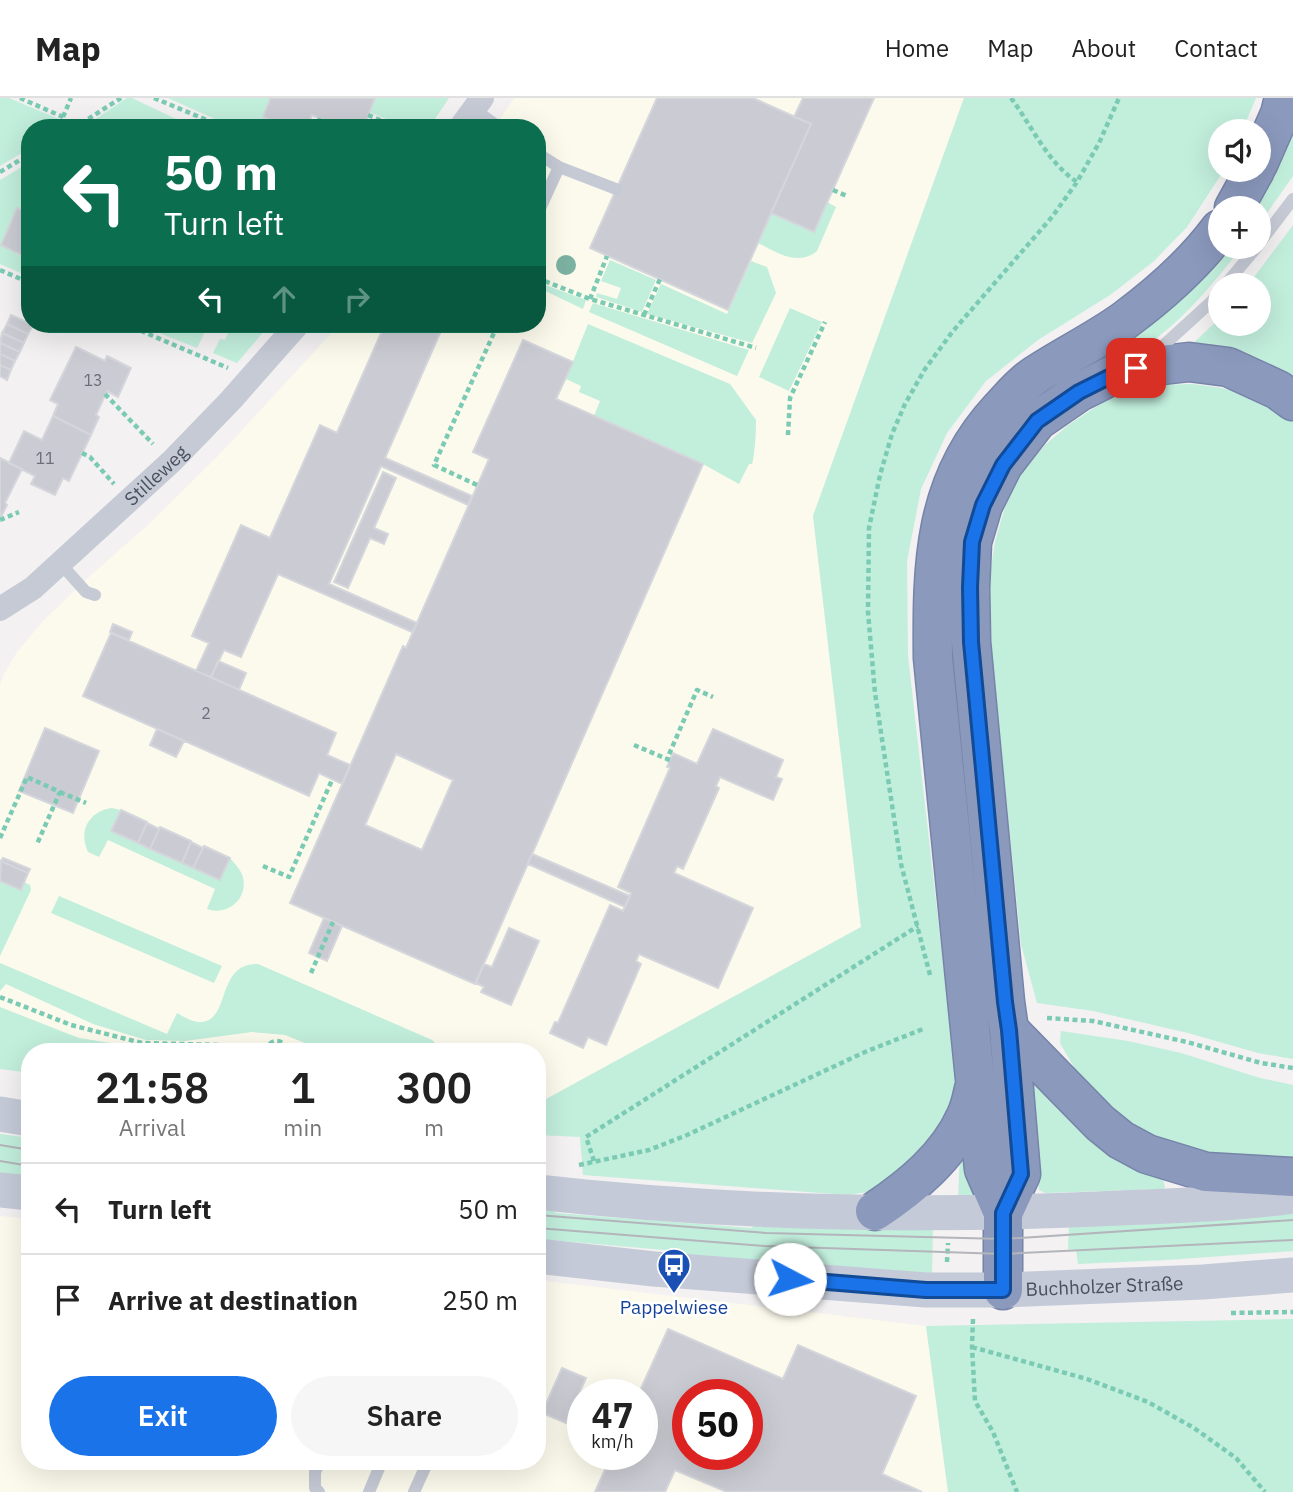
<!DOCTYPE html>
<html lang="en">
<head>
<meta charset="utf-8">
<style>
	body { margin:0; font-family:"IBM Plex Sans",sans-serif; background:#f6f6f6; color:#222; height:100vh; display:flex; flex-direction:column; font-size:26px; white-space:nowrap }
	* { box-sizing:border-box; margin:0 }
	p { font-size:23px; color:#767676 }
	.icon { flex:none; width:38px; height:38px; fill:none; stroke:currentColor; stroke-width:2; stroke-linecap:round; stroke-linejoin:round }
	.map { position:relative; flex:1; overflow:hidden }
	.sheet { position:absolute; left:21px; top:945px; width:525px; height:427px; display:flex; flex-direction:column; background:#fff; border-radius:28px; box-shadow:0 7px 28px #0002 }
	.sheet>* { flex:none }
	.top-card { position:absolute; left:21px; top:21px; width:525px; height:214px; border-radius:28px; box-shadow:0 7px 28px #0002; background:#0b6e4f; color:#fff; overflow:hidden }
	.controls { position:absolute; left:1208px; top:21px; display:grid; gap:14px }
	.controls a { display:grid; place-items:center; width:63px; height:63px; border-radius:50%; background:#fff; box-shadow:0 7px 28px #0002; font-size:35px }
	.speed { position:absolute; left:567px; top:1281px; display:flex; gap:14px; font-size:35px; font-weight:700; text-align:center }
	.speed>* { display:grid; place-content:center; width:91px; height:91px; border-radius:50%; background:#fff; box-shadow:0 7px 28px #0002; line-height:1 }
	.speed small { font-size:18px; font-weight:400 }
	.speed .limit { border:10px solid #d22; background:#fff; color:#111 }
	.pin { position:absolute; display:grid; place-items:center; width:60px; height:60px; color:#fff; margin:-30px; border-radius:14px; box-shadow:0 4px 10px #0006 }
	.me { position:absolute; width:77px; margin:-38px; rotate:95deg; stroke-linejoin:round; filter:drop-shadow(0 0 5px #0008) }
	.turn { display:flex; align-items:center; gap:24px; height:147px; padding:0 28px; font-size:32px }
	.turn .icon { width:91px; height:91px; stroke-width:2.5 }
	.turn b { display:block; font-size:49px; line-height:60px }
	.lanes { display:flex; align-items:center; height:66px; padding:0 28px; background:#0003; justify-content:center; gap:35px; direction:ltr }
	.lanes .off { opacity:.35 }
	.eta { display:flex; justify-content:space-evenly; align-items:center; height:119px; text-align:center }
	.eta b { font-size:42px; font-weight:600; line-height:49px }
	.primary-button { display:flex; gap:14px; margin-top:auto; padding:14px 28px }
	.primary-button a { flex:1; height:80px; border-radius:42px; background:#1a73e8; color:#fff; font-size:28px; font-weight:600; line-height:80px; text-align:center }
	.primary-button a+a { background:#f6f6f6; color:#222 }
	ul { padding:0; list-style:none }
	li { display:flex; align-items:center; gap:21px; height:91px; padding:0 28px; border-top:2px solid #e0e0e0 }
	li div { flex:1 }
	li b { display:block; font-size:26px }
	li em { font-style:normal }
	header { display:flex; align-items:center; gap:42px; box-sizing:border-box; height:98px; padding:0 35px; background:#fff; border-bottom:2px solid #e0e0e0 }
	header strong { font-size:33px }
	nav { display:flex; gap:38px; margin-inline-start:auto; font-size:24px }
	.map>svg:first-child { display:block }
	.commercial { fill:#fcfaec; fill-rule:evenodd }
	.green { fill:#c2eedc }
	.building { fill:#cbccd3; stroke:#d5d6dc; stroke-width:2; fill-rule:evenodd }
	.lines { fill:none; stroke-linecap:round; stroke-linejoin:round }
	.highway-casing { stroke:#7684a9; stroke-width:41 }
	.path { stroke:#7bcbb4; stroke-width:4.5; stroke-dasharray:5 3.5; stroke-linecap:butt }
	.lane { stroke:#c5cad5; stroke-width:12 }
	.street { stroke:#c5cad5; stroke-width:24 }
	.secondary { stroke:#c4cad8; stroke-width:35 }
	.highway { stroke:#8b99bd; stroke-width:38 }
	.tram { stroke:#b3b5bb; stroke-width:2 }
	.tree { fill:#7cb2a2 }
	.route-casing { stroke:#114b97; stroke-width:18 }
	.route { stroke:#1a73e8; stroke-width:12 }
	.labels { text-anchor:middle; stroke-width:5; stroke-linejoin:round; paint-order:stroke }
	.number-label { font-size:16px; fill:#6a6f7b }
	.street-label { font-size:19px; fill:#49505e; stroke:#fff }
	.transit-label { font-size:19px; fill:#164399; stroke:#fff }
</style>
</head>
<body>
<header>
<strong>Map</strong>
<nav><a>Home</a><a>Map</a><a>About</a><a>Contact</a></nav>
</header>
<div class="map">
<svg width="1293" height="1394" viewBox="0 0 1293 1394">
	<rect width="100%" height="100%" fill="#f3f1f1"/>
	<!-- commercial -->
	<path class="commercial" d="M 514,0 L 964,0 L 813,418 L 861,829 L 537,1006 L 537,954 L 30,954 L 30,975 L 0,971 L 0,586 L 4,576 L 17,554 L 43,523 L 92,476 L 148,427 L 219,357 L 340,226 L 537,226 L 537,30 L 494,30 Z
		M 0,1118 L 30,1121 L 30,1363 L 537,1363 L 537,1182 L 926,1228 L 948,1394 L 0,1394 ZM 583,1297 L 642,1297 L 642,1356 L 583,1356 ZM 688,1297 L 747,1297 L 747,1356 L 688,1356 Z"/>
	<!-- green -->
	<path class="green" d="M 0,0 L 9,0 L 59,21 L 61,28 L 61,30 L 30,30 L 30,50 L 0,68 Z
		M 127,0 L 132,0 L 195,30 L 82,30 Z
		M 168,0 L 269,0 L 276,24 L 274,28 L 277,30 L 235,30 Z
		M 375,0 L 449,0 L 429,30 L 408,30 L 369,14 Z
		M 964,0 L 1256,0 L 1242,33 L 1220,33 L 1220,72 L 1224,72 L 1187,129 L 1153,164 L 1110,197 L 1038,242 L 986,283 L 947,335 L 921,391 L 907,463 L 908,558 L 956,978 L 957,1010 L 944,1040 L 875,1093 L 847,1097 L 583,1077 L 580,1039 L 537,1037 L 537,1006 L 861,829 L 813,418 Z
		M 1293,20 L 1293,78 L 1258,128 L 1258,110 L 1252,110 Z
		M 30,64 L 30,115 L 17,110 L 16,156 L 30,161 L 30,179 L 0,166 L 0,82 Z
		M 827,104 L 836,109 L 817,153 C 798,169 776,154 758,145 L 771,115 L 813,134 Z
		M 1293,127 L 1293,277 L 1271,267 L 1245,258 L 1187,251 L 1220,220 L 1220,226 L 1258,226 L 1258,187 L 1248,187 Z
		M 1225,149 L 1242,149 C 1212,187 1180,227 1138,253 C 1129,258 1118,261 1108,265 C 1096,271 1082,277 1070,284 C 997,327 955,409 955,493 C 954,512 956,532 957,551 L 992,911 L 982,913 C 976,846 971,779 964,712 C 960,668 955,625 952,581 C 944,482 944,393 1016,317 C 1044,287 1077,272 1111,250 C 1154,222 1194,189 1225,149 Z
		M 610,162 L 656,182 L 642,214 L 596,199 L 597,195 L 617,201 L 621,190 L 601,183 Z
		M 751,163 L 767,169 L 776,195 L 752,245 L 647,216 L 661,186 L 727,216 Z
		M 537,184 L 586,202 L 583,211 L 537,189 Z
		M 593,205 L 749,252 L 737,278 L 589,214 Z
		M 790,210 L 822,224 L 789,293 L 759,279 Z
		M 137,226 L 186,226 L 205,234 L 197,250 Z
		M 232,226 L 270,226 L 237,265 L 213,255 L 220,241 L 225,242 Z
		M 588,226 L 730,286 L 756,322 C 756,333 755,356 752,366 L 749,366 L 739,386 L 703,366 L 594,318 L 600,303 L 579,294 L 581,288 L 566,281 Z
		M 1192,286 L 1216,289 L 1240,294 L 1293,318 L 1293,961 L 1258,955 L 1188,935 L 1093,913 L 1037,905 L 1021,846 L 990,540 L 989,482 L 995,444 L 1005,409 L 1011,393 L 1025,371 L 1045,347 L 1067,328 L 1103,304 L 1135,292 L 1160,287 Z
		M 112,710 L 121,712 L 112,733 L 219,782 L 230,760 C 235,766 241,772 243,779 C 248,802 227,818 207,811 L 215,791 L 108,742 L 99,759 L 88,754 C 78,733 89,713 112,710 Z
		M 0,783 L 20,791 L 24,784 L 30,787 L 31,792 L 0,858 Z
		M 59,798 L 222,868 L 214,885 L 51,815 Z
		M 0,865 L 167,936 L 177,915 C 184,919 194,925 202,924 C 231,921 216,865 258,866 L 432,942 L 445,954 L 327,954 L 285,937 L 252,934 L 185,943 L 146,942 L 93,926 L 6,886 L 0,893 Z
		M 0,909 L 79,940 L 111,945 L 196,952 L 207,954 L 30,954 L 30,975 L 0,971 Z
		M 1061,933 L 1128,943 L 1181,955 L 1260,980 L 1293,987 L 1293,1068 L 1197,1058 L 1116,1020 L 1079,978 L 1060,945 Z
		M 1031,974 L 1163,1081 L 1165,1089 L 1163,1091 L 1045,1095 L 1039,1092 L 1028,981 Z
		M 0,1036 L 30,1040 L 30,1085 L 0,1082 Z
		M 968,1054 L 973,1098 L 958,1100 L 960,1055 Z
		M 537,1109 L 555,1111 L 555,1115 L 752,1130 L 755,1125 L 933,1127 L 932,1177 L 666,1157 L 665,1152 L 537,1141 Z
		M 1293,1113 L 1293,1153 L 1167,1162 L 1078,1166 L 1076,1152 L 1068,1151 L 1069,1125 Z
		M 1293,1221 L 1293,1394 L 948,1394 L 926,1228 Z"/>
	<!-- building -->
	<path class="building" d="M 269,0 L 375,0 L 365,25 L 361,23 L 359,30 L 343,30 L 312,17 L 307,30 L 277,30 L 274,28 L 276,24 L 263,19 L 270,1 Z
		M 657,0 L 753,0 L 811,26 L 728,212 L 590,150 Z
		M 803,0 L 874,0 L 814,134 L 771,115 L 811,26 L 794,19 Z
		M 17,110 L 30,115 L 30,161 L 1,147 Z
		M 11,217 L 33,227 L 28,236 L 7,226 Z
		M 7,226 L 28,236 L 24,245 L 2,235 Z
		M 385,226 L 444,226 L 385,360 L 472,398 L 468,407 L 381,368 L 329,486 L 417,525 L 412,534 L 278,476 L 241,559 L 224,552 L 211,579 L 196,573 L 209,545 L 192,538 L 241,427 L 270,440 L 320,327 L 337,335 Z
		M 2,235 L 24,245 L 20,254 L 0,245 Z
		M 523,242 L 573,264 L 556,301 L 703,366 L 475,886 L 290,805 L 403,548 L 406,550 L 489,361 L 473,354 ZM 396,656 L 453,682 L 422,752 L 365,727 Z
		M 0,245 L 20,254 L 15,263 L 0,256 Z
		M 76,249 L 105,263 L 107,258 L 131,270 L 118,299 L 107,293 L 96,317 L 99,319 L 91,337 L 53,318 L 58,306 L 50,302 Z
		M 0,256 L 15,263 L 11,272 L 0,267 Z
		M 0,267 L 11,272 L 7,282 L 0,278 Z
		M 53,318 L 91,337 L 69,383 L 63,380 L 55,397 L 31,386 L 35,378 L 9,365 L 24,333 L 42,342 Z
		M 0,360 L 22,371 L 5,405 L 7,407 L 0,421 Z
		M 383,374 L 396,380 L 374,430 L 388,436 L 384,446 L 370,440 L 348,490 L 334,484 Z
		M 113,526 L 132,534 L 129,542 L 110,534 Z
		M 111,535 L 336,635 L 327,657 L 350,667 L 342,686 L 319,675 L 309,698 L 83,598 Z
		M 218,563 L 246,575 L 239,592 L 211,579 Z
		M 45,630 L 99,653 L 73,715 L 19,693 Z
		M 157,631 L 184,643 L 176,659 L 150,647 Z
		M 713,631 L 783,662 L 776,679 L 782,681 L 773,702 L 720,679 L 716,688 L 719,690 L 683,771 L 677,768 L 674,775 L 753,810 L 718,890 L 639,856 L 636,863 L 641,866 L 606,947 L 588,939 L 583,950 L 550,935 L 555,924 L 558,925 L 610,807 L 623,813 L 631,795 L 618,789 L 670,670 L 667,669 L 673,655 L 697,666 Z
		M 121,712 L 147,724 L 138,745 L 111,733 Z
		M 147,725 L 159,731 L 150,751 L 138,745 Z
		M 160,729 L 191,743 L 182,765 L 150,751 Z
		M 191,744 L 203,750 L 193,770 L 182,765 Z
		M 204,748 L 230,760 L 220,782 L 193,770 Z
		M 532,756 L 630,798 L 625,809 L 528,766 Z
		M 3,760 L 30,771 L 28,775 L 1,763 Z
		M 1,763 L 28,775 L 21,792 L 0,783 Z
		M 324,820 L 342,828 L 327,863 L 309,855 Z
		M 509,830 L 539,843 L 511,907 L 481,894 L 484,889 L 476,885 L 484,866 L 492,869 Z
		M 668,1231 L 783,1281 L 798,1247 L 916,1298 L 882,1376 L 922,1394 L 727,1394 L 675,1372 L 665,1394 L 595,1394 L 612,1356 L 642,1356 L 642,1297 L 638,1297 ZM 688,1297 L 747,1297 L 747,1356 L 688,1356 Z
		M 562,1270 L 586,1280 L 566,1325 L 542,1315 Z"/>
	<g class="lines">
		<defs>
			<path id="highway" d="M 1258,66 L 1280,16 L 1284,0
				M 1234,110 L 1255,72
				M 1009,932 L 1100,1025 L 1121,1042 L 1147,1056 L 1206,1074 L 1293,1079
				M 875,1113 C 911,1089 948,1059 966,1018 C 970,1010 972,1000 974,991
				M 1003,1115 L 984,1071 L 933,560 C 932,467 933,383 1000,311 C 1011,299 1021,287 1034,278 C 1064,258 1096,243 1125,222 C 1160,196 1194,166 1220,131
				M 1003,1192 L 1003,1115 L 1021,1076 L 1009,932 L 1005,904 L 971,544 L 970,490 L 972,444 L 983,407 L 1003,367 L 1037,323 L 1079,294 L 1115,276 L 1136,270 L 1189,264 L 1228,269 L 1278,292 L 1293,303"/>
		</defs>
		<!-- highway casing -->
		<use href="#highway" class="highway-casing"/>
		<!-- path -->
		<path class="path" d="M 20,0 L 63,19 L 70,30
			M 154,0 L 226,30
			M 1011,0 C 1032,28 1047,64 1077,84
			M 368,17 L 399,30
			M 63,19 L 71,0
			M 74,30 L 121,0
			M 316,30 L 320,20
			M 0,74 L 30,56
			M 833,92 L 847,98
			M 0,172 L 30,185
			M 537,180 L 590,201 L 756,250
			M 590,201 L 607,158
			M 644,217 L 660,181
			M 125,226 L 228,270
			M 105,296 L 153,346
			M 788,337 L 790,300 L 825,224
			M 82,355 L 90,359 L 114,386
			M 477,387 L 434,367 L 498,226
			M 0,422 L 19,414
			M 634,647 L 667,661
			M 670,662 L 667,661 L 697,592 L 713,599
			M 60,694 L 86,705
			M 0,740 L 27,679 L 60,694 L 37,746
			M 263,768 L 289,779 L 332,682
			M 311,875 L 333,824
			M 930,877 L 901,766 L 875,595 L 868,514 L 869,430 L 880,377 L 892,336 L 905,306 L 925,271 L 953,233 L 1052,119 L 1077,84 L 1099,45 L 1119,0
			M 0,899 L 71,927 L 142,945 L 221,947 L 265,953
			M 1047,920 L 1093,923 L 1187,944 L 1261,965 L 1293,970
			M 265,953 C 270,939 284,940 289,954
			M 594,1063 L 586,1039 L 918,828
			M 579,1067 L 649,1052 L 687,1037 L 865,954 L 923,931
			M 947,1164 L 948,1145
			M 1231,1215 L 1293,1214
			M 973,1221 L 972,1249 L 975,1303 L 993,1334 L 1017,1394
			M 972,1249 L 1087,1281 L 1148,1304 L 1194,1330 L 1236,1360 L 1265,1394"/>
		<!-- lane -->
		<path class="lane" d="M 474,11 L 500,30
			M 537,55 L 559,69 L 537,117
			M 559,69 L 616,91
			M 1258,147 L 1293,101
			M 1225,187 L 1257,149
			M 1154,256 L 1210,205 L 1220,194
			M 60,465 L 86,494 L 95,497
			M 319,1394 L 315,1390 L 315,1374 L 320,1363
			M 369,1394 L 382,1363
			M 414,1394 L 428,1363"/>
		<!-- street -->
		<g class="street">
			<path d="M 460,30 L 482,0"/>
			<path id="s1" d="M 0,511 L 33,490 L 172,363 L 231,302 L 298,226"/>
		</g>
		<!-- secondary -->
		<g class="secondary">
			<path d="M 0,1016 L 30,1021"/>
			<path d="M 0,1092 L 30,1095"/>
			<path d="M 537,1094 C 723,1115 911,1119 1098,1111 C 1162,1108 1229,1107 1293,1098"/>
			<path id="s2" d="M 537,1158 L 654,1171 L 926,1192 L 1003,1192 L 1203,1184 L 1293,1177"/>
		</g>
		<!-- highway -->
		<use href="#highway" class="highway"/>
		<!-- tram -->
		<path class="tram" d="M 0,1047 L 30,1052
			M 0,1063 L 30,1068
			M 537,1117 L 766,1135 L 1003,1141 L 1293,1122
			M 537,1130 L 764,1148 L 1003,1156 L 1293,1142"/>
	</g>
	<!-- trees -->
	<circle class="tree" cx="566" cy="167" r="10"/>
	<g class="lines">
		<defs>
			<path id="route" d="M 790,1181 L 926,1192 L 1003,1192 L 1003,1115 L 1021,1076 L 1009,932 L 1005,904 L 971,544 L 970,489 L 972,444 L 983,407 L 1003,367 L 1037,323 L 1079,294 L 1115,276 L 1136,270"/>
		</defs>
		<!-- route casing -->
		<use href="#route" class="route-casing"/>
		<!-- route -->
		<use href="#route" class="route"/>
	</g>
	<!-- icons -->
	<defs>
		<symbol id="bus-pin" viewBox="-11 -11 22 30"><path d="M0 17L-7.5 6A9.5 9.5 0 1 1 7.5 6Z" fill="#1a4fb4" stroke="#fff"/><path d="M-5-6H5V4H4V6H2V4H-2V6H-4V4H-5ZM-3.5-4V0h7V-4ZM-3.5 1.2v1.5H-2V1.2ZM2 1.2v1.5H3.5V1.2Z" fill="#fff"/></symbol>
	</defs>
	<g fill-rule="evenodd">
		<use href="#bus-pin" x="655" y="1148" width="38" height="52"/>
	</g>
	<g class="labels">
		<!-- number labels -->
		<g class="number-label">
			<text x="93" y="288">13</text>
			<text x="45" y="366">11</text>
			<text x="206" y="621">2</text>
		</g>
		<!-- street labels -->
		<g class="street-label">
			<text dy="7" stroke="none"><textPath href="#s1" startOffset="206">Stilleweg</textPath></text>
			<text dy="7" stroke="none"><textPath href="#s2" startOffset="569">Buchholzer Straße</textPath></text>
		</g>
		<!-- transit labels -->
		<g class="transit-label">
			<text x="674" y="1216">Pappelwiese</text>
		</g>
	</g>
</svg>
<div class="controls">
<a><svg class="icon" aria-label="sound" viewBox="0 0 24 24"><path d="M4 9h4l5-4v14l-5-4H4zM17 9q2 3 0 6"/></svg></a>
<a>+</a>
<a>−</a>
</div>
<div class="speed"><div>47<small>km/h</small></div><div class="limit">50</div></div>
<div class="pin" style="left:1136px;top:270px;background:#d93025"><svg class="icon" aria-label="arrive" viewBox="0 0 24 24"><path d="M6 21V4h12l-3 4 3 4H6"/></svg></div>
<svg class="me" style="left:790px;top:1181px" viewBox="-20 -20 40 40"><circle r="19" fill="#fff"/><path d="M0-13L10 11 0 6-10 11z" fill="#1a73e8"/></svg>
<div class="top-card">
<div class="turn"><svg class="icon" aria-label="left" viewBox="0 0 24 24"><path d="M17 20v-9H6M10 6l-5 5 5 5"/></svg><div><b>50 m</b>Turn left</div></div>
<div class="lanes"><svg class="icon" aria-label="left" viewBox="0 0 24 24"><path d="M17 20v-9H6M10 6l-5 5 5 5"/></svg><svg class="icon off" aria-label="ahead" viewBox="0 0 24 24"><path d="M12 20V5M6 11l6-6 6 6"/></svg><svg class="icon off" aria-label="right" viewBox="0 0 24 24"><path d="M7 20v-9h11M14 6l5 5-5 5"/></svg></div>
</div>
<section class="sheet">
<div class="eta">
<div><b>21:58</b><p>Arrival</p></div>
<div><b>1</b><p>min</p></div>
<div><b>300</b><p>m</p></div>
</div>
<ul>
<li><svg class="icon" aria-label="left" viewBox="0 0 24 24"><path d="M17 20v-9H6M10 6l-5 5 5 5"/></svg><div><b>Turn left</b></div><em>50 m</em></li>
<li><svg class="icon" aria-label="arrive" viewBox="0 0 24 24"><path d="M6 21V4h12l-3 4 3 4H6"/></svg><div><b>Arrive at destination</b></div><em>250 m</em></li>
</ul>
<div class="primary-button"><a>Exit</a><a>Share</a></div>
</section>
</div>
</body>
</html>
